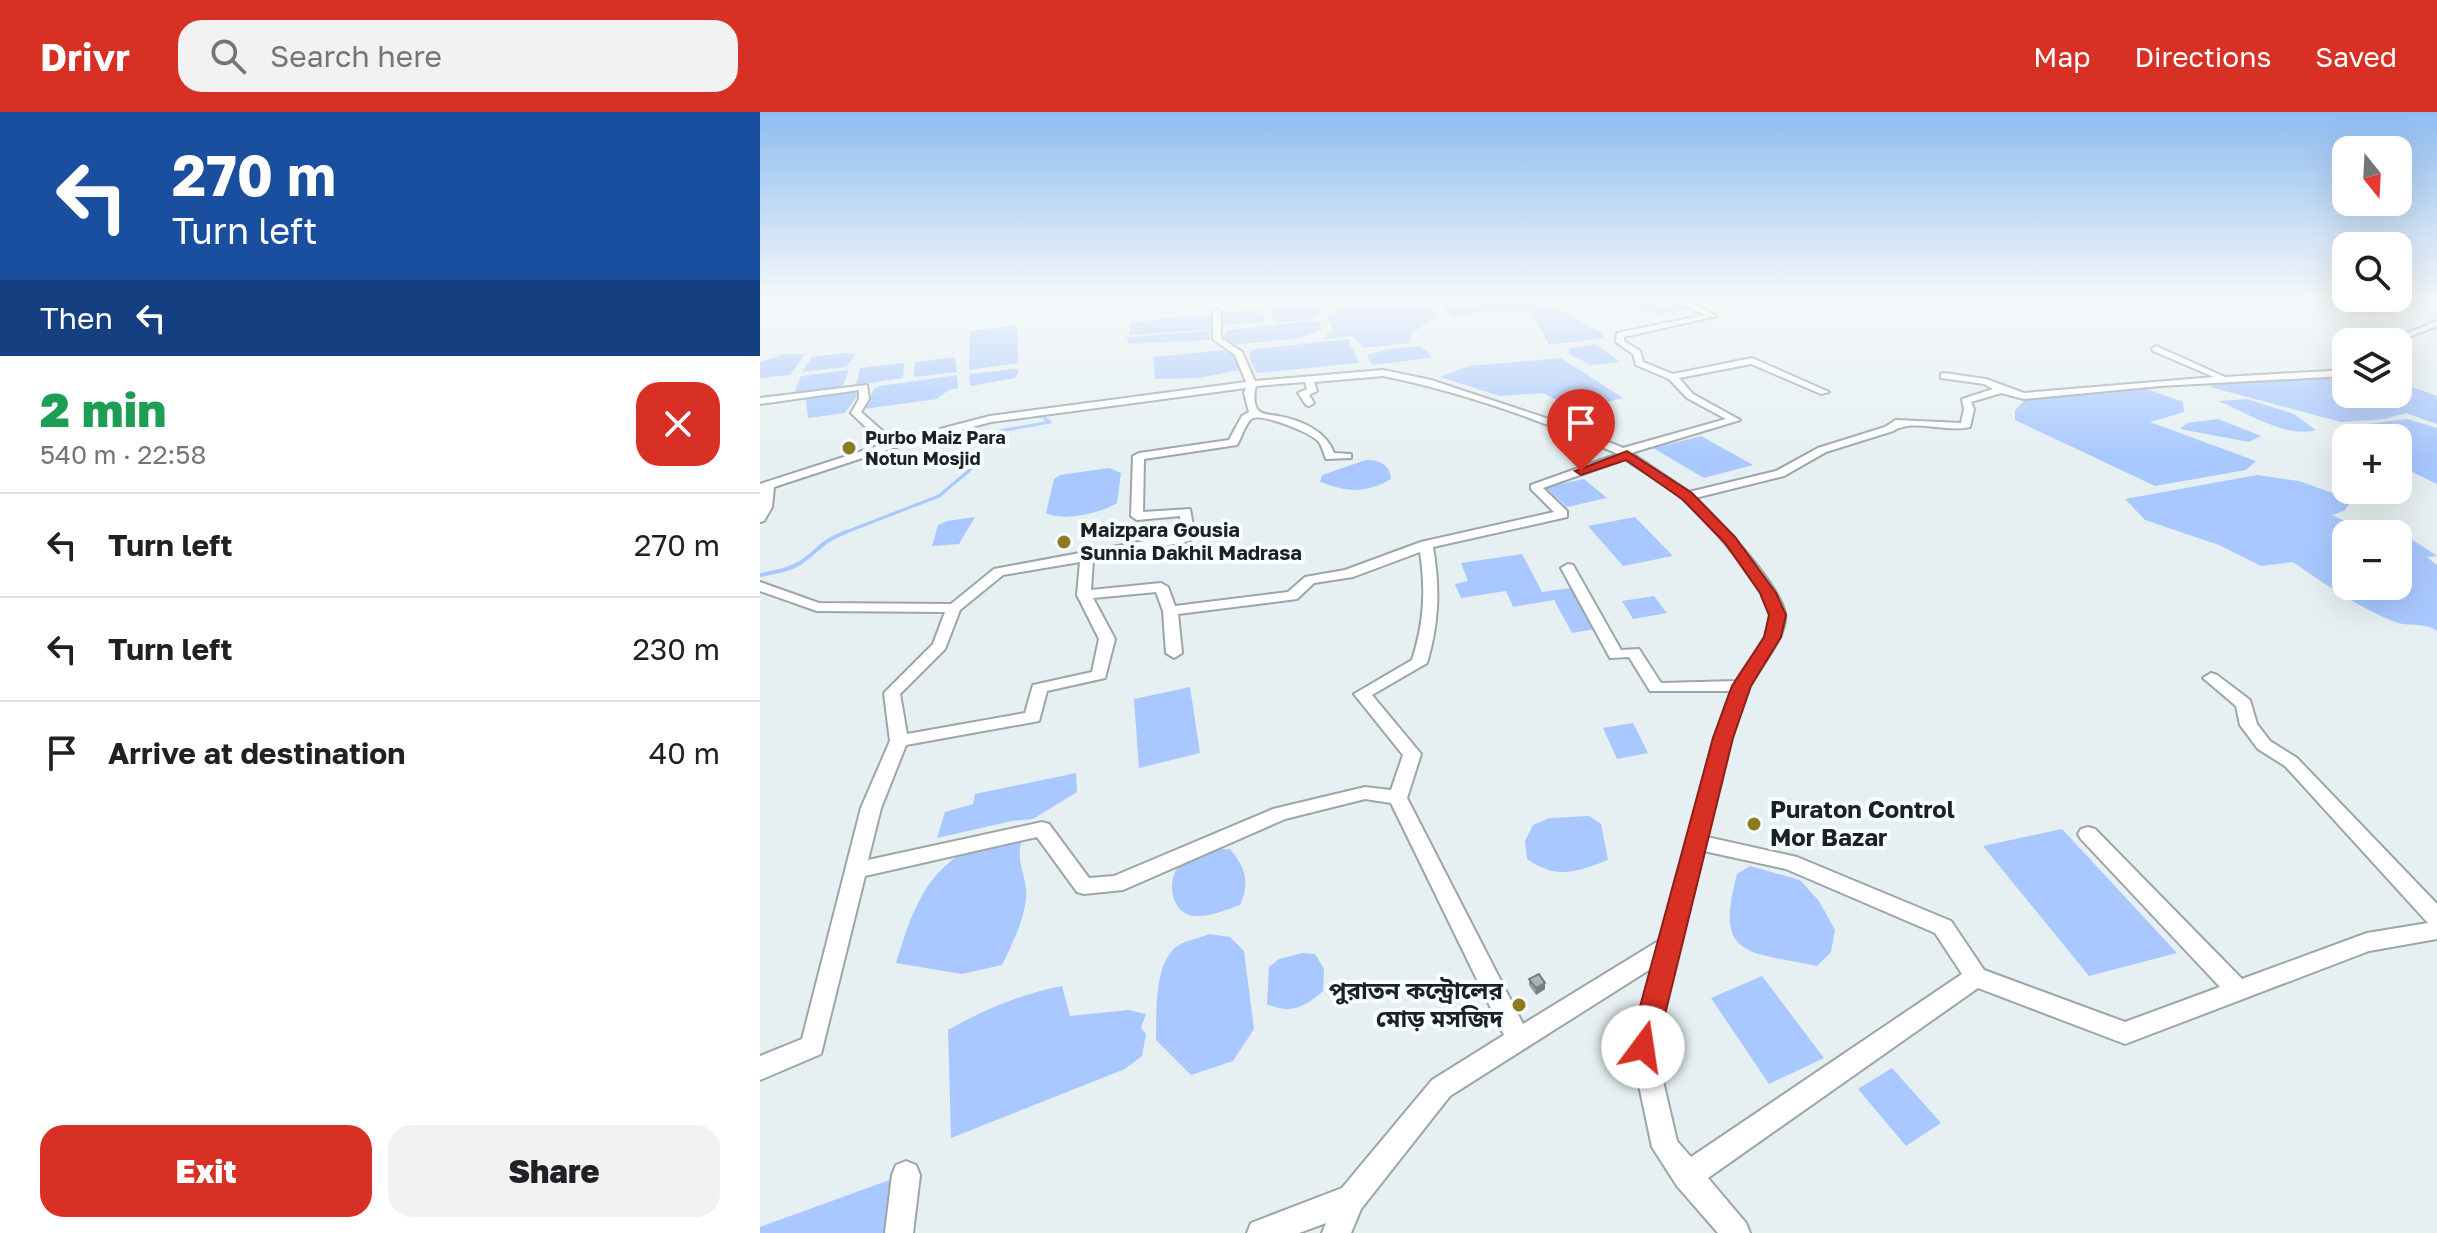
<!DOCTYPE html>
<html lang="en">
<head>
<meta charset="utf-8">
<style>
	body { margin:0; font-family:"Golos Text","Noto Sans Bengali",sans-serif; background:#f2f2f2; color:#202124; height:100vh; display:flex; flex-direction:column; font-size:30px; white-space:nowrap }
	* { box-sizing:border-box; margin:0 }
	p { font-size:26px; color:#757577 }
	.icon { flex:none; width:44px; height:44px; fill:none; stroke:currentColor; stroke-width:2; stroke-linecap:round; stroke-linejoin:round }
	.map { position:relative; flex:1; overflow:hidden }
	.details { display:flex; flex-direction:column; background:#fff; width:760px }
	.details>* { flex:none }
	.hud { background:#1a4fa0; color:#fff; overflow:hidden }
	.needle { width:52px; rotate:162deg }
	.tools { position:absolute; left:1572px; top:24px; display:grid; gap:16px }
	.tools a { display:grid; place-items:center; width:80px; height:80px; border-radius:16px; background:#fff; box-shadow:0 8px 32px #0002; font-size:40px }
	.pin { position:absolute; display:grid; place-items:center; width:68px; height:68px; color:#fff; margin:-82px -34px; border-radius:50% 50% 50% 0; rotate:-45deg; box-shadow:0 0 8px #0007 }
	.pin .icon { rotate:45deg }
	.me { position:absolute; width:88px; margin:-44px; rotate:14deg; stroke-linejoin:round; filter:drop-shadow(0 0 6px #0008) }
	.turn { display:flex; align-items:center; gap:28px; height:168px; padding:0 40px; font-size:36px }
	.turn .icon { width:104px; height:104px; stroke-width:2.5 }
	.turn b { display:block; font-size:56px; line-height:68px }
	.then { display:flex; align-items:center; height:76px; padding:0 40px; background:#0003; gap:16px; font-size:30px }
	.round { display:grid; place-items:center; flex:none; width:84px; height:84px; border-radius:24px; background:#f2f2f2 }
	.overview { display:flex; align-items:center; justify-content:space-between; height:136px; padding:0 40px }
	h1 { font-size:48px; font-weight:800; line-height:60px; color:#1e9e55 }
	.cta { display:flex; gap:16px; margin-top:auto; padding:16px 40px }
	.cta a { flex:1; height:92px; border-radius:24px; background:#d93025; color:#fff; font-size:32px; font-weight:800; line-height:92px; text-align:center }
	.cta a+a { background:#f2f2f2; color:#202124 }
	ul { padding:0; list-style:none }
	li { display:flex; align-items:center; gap:24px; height:104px; padding:0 40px; border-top:2px solid #e0e0e0 }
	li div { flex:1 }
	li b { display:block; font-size:30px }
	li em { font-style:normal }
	header { display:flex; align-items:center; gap:48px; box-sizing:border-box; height:112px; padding:0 40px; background:#d93025; color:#fff }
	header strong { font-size:38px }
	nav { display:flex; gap:44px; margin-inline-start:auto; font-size:28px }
	.search { width:560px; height:72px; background:#f2f2f2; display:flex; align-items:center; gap:20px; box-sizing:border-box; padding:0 28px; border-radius:24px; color:#757577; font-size:30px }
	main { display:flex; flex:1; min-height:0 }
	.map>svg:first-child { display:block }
	.water { fill:#a8c8ff }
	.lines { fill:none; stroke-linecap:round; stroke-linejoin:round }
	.stream-far1 { stroke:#a8c8ff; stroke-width:3 }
	.stream { stroke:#a8c8ff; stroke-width:4 }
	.street-casing { stroke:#9ca5a7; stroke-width:4 }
	.street { fill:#fff; fill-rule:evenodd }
	.wall { fill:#939c9b }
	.shaded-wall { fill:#787f7e }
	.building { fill:#abb5b4; stroke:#787f7e; stroke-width:2 }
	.route { fill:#d93025; stroke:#8d1f18; stroke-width:2 }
	.poi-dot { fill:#8e7b21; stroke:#f5fdff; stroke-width:3 }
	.labels { text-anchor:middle; stroke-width:8; stroke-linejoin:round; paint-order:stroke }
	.far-poi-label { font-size:18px; font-weight:bold; fill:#1e2122; stroke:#f5fdff; text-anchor:start }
	.poi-label { font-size:20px; font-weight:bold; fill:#1e2122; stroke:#f5fdff; text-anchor:start }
	.near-poi-label { font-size:24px; font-weight:bold; fill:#1e2122; stroke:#f5fdff; text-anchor:start }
</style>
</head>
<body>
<header>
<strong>Drivr</strong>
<div class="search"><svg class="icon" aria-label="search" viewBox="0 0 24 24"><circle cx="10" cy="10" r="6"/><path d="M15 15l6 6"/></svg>Search here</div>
<nav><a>Map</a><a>Directions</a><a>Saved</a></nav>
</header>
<main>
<section class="details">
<div class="hud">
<div class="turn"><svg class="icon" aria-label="left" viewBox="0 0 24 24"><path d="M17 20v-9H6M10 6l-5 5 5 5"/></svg><div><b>270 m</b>Turn left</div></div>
<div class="then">Then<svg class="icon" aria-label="left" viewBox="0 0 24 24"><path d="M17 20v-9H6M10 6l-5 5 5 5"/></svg></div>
</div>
<div class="overview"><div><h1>2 min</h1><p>540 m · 22:58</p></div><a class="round" style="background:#d93025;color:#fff"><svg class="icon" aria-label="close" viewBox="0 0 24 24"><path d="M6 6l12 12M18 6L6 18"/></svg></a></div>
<ul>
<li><svg class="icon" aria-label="left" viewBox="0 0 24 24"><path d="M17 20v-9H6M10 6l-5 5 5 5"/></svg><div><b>Turn left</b></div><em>270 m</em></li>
<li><svg class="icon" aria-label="left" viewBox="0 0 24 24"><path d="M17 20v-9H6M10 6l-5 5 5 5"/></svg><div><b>Turn left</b></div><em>230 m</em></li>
<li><svg class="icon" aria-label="arrive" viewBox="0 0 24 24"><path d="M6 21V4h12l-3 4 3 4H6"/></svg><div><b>Arrive at destination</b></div><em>40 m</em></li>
</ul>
<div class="cta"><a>Exit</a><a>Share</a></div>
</section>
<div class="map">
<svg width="1677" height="1121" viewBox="0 0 1677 1121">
	<rect width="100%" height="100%" fill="#e6f0f2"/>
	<!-- water -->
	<path class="water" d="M 574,187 L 663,187 L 678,203 L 652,221 L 650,231 L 603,236 L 593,224 L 563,227 L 573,217 L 566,202 L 586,195 L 572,193 Z
		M 674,187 L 779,187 L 842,221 L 843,226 L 789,233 L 771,198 L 727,198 L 694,206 Z
		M 861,187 L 908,187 L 933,197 L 898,203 Z
		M 554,190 L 566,195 L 560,198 L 556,206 L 515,211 L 509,195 Z
		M 502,197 L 504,210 L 461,213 L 464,200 Z
		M 451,202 L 456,217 L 369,223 L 371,210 Z
		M 552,209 L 558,210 L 563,217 L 540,226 L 471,233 L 464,224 L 467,218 Z
		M 257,213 L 258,251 L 209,258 L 210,219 Z
		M 450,219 L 450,228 L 369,232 L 366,225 Z
		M 588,227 L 599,251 L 497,261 L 490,248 L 490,239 L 496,237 Z
		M 836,232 L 860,250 L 831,253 L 809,242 L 809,236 Z
		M 660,234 L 670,242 L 671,246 L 612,253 L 607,243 L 628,237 Z
		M 465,238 L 476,246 L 479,258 L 439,266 L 395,267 L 393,245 Z
		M 86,241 L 96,242 L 86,255 L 42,260 L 52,245 Z
		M 24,242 L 45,242 L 30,263 L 0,266 L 0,250 Z
		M 195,245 L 197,260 L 154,265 L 155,250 Z
		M 801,246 L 863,286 L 816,298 L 783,281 L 740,284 L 680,265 L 709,254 Z
		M 144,251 L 143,266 L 96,273 L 100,256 Z
		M 255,257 L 259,257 L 256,266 L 210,274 L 209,262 Z
		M 89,258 L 82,275 L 34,281 L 41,264 Z
		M 197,263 L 198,276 L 187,279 L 177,287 L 104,297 L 114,277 L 120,274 Z
		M 1586,263 L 1586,282 L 1638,282 L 1638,270 L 1677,284 L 1677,312 L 1646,301 L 1624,307 L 1581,310 L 1450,275 L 1454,272 Z
		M 1376,273 L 1423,290 L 1424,300 L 1390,310 L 1496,349 L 1486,358 L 1395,374 L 1255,308 L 1255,298 L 1265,288 Z
		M 97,278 L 99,281 L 85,301 L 48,306 L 46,287 Z
		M 1487,287 L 1534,302 L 1556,318 C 1525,326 1487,301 1459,289 Z
		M 1458,307 L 1501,324 L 1489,330 L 1420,317 L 1427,311 Z
		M 1647,307 L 1677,316 L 1677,372 L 1638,353 L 1638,326 L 1608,326 L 1600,313 Z
		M 941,324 L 993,353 L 944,366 L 893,336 Z
		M 606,348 C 619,348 630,352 631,367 C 605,382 588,380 560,370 L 562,363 Z
		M 349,356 L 361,361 L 357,391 C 341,401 303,410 286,401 L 294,367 L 300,363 Z
		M 1497,363 L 1539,369 L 1592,388 L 1584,399 L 1572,403 L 1613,422 L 1586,422 L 1586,474 L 1638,474 L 1638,428 L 1648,425 L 1677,444 L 1667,445 L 1677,453 L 1677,519 C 1665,510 1649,515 1635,510 C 1598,495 1566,473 1533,450 L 1501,454 L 1459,433 L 1385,408 L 1365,387 Z
		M 824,367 L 847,386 L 807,395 L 785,375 Z
		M 215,405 L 199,432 L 172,434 L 178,413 L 187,409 Z
		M 875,405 L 913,444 L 863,454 L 828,414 Z
		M 762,442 L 782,480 L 811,476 L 835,517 L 812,521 L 794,488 L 753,495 L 746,479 L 701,486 L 695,472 L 708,469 L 701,451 Z
		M 894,484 L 907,501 L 873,507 L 862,489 Z
		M 430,575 L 440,641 L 379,656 L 374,587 Z
		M 873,611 L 888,641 L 857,647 L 843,616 Z
		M 316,661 L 317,680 L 273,707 L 252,709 L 177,726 L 185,700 L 213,692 L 215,682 Z
		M 829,704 L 841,712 L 848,748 C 816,760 797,768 767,747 L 765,729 L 773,713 L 789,706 Z
		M 1302,717 L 1417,841 L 1329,864 L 1223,734 Z
		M 263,726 C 253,748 269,766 266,788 C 263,810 252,833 242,853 L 202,862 L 136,851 C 151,803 165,757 214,735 C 228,729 248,729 263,726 Z
		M 447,737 L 470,737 C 486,756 490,771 480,793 C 466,798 450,805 435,804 C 411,802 406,770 419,753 C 425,746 439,741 447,737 Z
		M 990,754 L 1040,768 L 1059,789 L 1075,818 L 1071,840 L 1057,854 C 987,839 954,847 977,762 Z
		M 449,822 L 470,825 L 484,839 L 494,917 L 473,949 L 431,963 L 396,928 C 397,901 393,849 419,833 C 427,828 440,826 449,822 Z
		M 542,841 L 555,842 L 564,857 L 563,879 C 545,895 530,903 507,892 L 509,855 L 519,847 Z
		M 1002,864 L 1064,946 L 1009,972 L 951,886 Z
		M 302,874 L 310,904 L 369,898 L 386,902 L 381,916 L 386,922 L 382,944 L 365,957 L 191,1026 L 188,918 C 225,897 261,882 302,874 Z
		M 1132,956 L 1181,1011 L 1146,1034 L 1098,977 Z
		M 135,1066 L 127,1121 L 0,1121 L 0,1115 Z"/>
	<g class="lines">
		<!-- stream-far1 -->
		<path class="stream-far1" d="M 81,422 L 179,384 L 211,357 L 207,337 L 217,323 L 290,310 L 284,306"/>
		<!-- stream -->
		<path class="stream" d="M 0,463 C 15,460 30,458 43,449 C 63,434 61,430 86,420"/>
		<defs>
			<path id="street" d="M 913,187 L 923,187 L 957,204 L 864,225 L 864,229 L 880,239 L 883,250 L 913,262 L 992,246 L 1069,280 L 1061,282 L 991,252 L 919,266 L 933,282 L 980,308 L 871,341 L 929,380 L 1016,359 L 1058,336 L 1125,315 L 1136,308 L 1201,311 L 1204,297 L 1202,287 L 1233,277 L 1224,272 L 1181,266 L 1181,262 L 1184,261 L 1226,267 L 1264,281 L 1454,265 L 1393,239 L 1392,237 L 1396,234 L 1465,265 L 1586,258 L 1586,264 L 1400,274 L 1264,287 L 1241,281 L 1211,290 L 1214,297 L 1210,315 C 1185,321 1153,306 1133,319 L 1066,340 L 1024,364 L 935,386 C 959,409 1018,470 1025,501 C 1029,522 1000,554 991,572 C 970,611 958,680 947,725 L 1037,745 L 1191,809 L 1224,858 L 1365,910 L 1460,875 L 1321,727 L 1318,722 L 1321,717 L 1328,715 L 1335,717 L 1482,867 L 1607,821 L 1668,811 L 1525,654 L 1498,637 L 1480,613 L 1476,594 L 1443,566 L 1451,561 L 1457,563 L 1490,588 L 1497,612 L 1510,629 L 1537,646 L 1677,792 L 1677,827 L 1609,839 L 1365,932 L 1218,876 L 948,1066 L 986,1111 L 990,1121 L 958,1121 L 917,1074 L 892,1035 L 871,935 L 892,856 L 690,984 L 601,1097 L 591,1121 L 562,1121 L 566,1111 L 539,1121 L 487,1121 L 491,1111 L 582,1076 L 672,968 L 744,923 L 631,691 L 605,687 L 525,707 L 363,778 L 324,782 L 317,780 L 277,725 L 105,764 L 61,942 L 0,968 L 0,944 L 42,927 L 101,696 L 130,629 L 124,581 L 173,532 L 185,500 L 57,499 L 0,479 L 0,470 L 59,491 L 191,492 L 234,457 L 422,422 L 420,404 L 377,408 L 371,404 L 373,344 L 379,341 L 469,328 L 482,304 L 489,300 L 484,281 L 486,276 L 231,310 L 136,335 L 14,375 L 12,395 L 4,409 L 0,410 L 0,372 L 124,332 L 91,301 L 99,287 L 99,278 L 0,292 L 0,286 L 107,273 L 109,287 L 101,300 L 134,329 L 230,304 L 486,270 L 475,243 L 453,227 L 453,199 L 457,197 L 461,199 L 461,226 L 482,240 L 495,269 L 623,258 L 671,268 L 819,317 L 863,336 L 966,307 L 927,286 L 909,267 L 876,253 L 873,242 L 856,230 L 857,221 L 945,203 ZM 623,264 C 703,280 784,309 858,342 L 771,373 L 771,377 L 794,400 L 661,430 L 585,458 L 545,465 L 528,480 L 415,494 L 408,475 L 401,471 L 331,478 L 333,448 L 429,429 L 435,425 L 430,397 L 383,400 L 384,347 L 477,333 C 481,327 486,309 493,306 C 504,302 552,321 559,330 C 562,334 564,342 566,347 L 591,346 L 591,342 L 574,341 C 566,319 541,308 518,304 C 513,303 503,303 499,299 C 493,294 494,281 496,274 L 545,270 L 547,277 L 538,281 L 546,293 L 549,294 L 554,291 L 549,283 L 557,279 L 554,270 ZM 865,347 C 884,360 904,372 922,386 C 942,402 1010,479 1010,504 C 1011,526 987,551 976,569 L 901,571 L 879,537 L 861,538 L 813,453 L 808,452 L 801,456 L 850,546 L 869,545 L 890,579 L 971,579 L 954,626 L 900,828 L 763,912 L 647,686 L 661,642 L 612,583 L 667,551 C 679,511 680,476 673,435 L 807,405 L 807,399 L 783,376 ZM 660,440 C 666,478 664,511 652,548 L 594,582 L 643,643 L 631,678 L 605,675 L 513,697 L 354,764 L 329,766 L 289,712 L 282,710 L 108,748 L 121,696 L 146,633 L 279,609 L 287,579 L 345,566 L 355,527 L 333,486 L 396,480 L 403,499 L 406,541 L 414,546 L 422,541 L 418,502 L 537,487 L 554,471 L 593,465 ZM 320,450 L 317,483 L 339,527 L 332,560 L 273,573 L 265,601 L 147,622 L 140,582 L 185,537 L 200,498 L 243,463 ZM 944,739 L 1026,757 L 1175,821 L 1202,862 L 931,1045 L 917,1029 L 895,935 Z
				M 1677,209 L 1677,214 L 1636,230 L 1624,230 Z
				M 146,1049 L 156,1053 L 160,1063 L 153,1121 L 125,1121 L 132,1063 L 136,1053 Z"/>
		</defs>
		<!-- street casing -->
		<use href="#street" class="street-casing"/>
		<!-- street -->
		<use href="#street" class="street"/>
	</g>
	<!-- wall -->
	<path class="wall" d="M 769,867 L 785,877 L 776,883 L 769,873 Z"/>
	<!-- shaded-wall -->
	<path class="shaded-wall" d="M 785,871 L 785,877 L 776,883 L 776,876 Z"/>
	<!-- building -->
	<path class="building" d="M 779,862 L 785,871 L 776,876 L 769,867 Z"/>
	<!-- sky -->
	<linearGradient id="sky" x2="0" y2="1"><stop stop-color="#8ebcf1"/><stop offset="0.54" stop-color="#f4f8f9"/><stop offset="1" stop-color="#f4f8f9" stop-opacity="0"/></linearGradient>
	<rect width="1677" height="344" fill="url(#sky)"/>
	<!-- route -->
	<path class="route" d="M 867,339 L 932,381 L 975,425 L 1016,481 L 1026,503 L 1021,525 L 991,574 L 973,626 L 897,935 L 892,944 L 883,948 L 873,944 L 869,935 L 953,626 L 972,574 L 1004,525 L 1009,503 L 1000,481 L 965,431 L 922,387 L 866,348 L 821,363 L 815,359 Z"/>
	<!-- markers -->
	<g class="poi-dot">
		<circle cx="89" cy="336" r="8"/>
		<circle cx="304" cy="430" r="8"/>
		<circle cx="994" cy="712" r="8"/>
		<circle cx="759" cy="893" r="8"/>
	</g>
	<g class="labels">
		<!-- far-poi labels -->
		<g class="far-poi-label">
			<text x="105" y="332">Purbo Maiz Para<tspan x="105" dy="21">Notun Mosjid</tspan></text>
		</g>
		<!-- poi labels -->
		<g class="poi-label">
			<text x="320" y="425">Maizpara Gousia<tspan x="320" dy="23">Sunnia Dakhil Madrasa</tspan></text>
		</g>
		<!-- near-poi labels -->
		<g class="near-poi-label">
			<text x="1010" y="706">Puraton Control<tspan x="1010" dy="28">Mor Bazar</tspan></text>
			<text x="743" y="887" text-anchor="end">পুরাতন কন্ট্রোলের<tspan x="743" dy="28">মোড় মসজিদ</tspan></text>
		</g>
	</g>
</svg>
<div class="tools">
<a><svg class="needle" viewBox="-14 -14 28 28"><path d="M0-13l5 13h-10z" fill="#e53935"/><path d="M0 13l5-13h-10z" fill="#757577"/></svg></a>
<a><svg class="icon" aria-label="search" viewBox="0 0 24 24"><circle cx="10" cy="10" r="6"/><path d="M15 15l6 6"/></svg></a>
<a><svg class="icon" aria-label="layers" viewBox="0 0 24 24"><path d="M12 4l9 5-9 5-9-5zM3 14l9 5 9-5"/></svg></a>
<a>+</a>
<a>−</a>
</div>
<div class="pin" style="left:821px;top:359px;background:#d93025"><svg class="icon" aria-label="arrive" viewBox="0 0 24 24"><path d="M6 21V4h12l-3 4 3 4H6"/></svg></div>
<svg class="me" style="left:883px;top:935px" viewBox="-20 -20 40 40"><circle r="19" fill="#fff"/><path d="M0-13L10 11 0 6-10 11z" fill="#d93025"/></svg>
</div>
</main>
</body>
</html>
